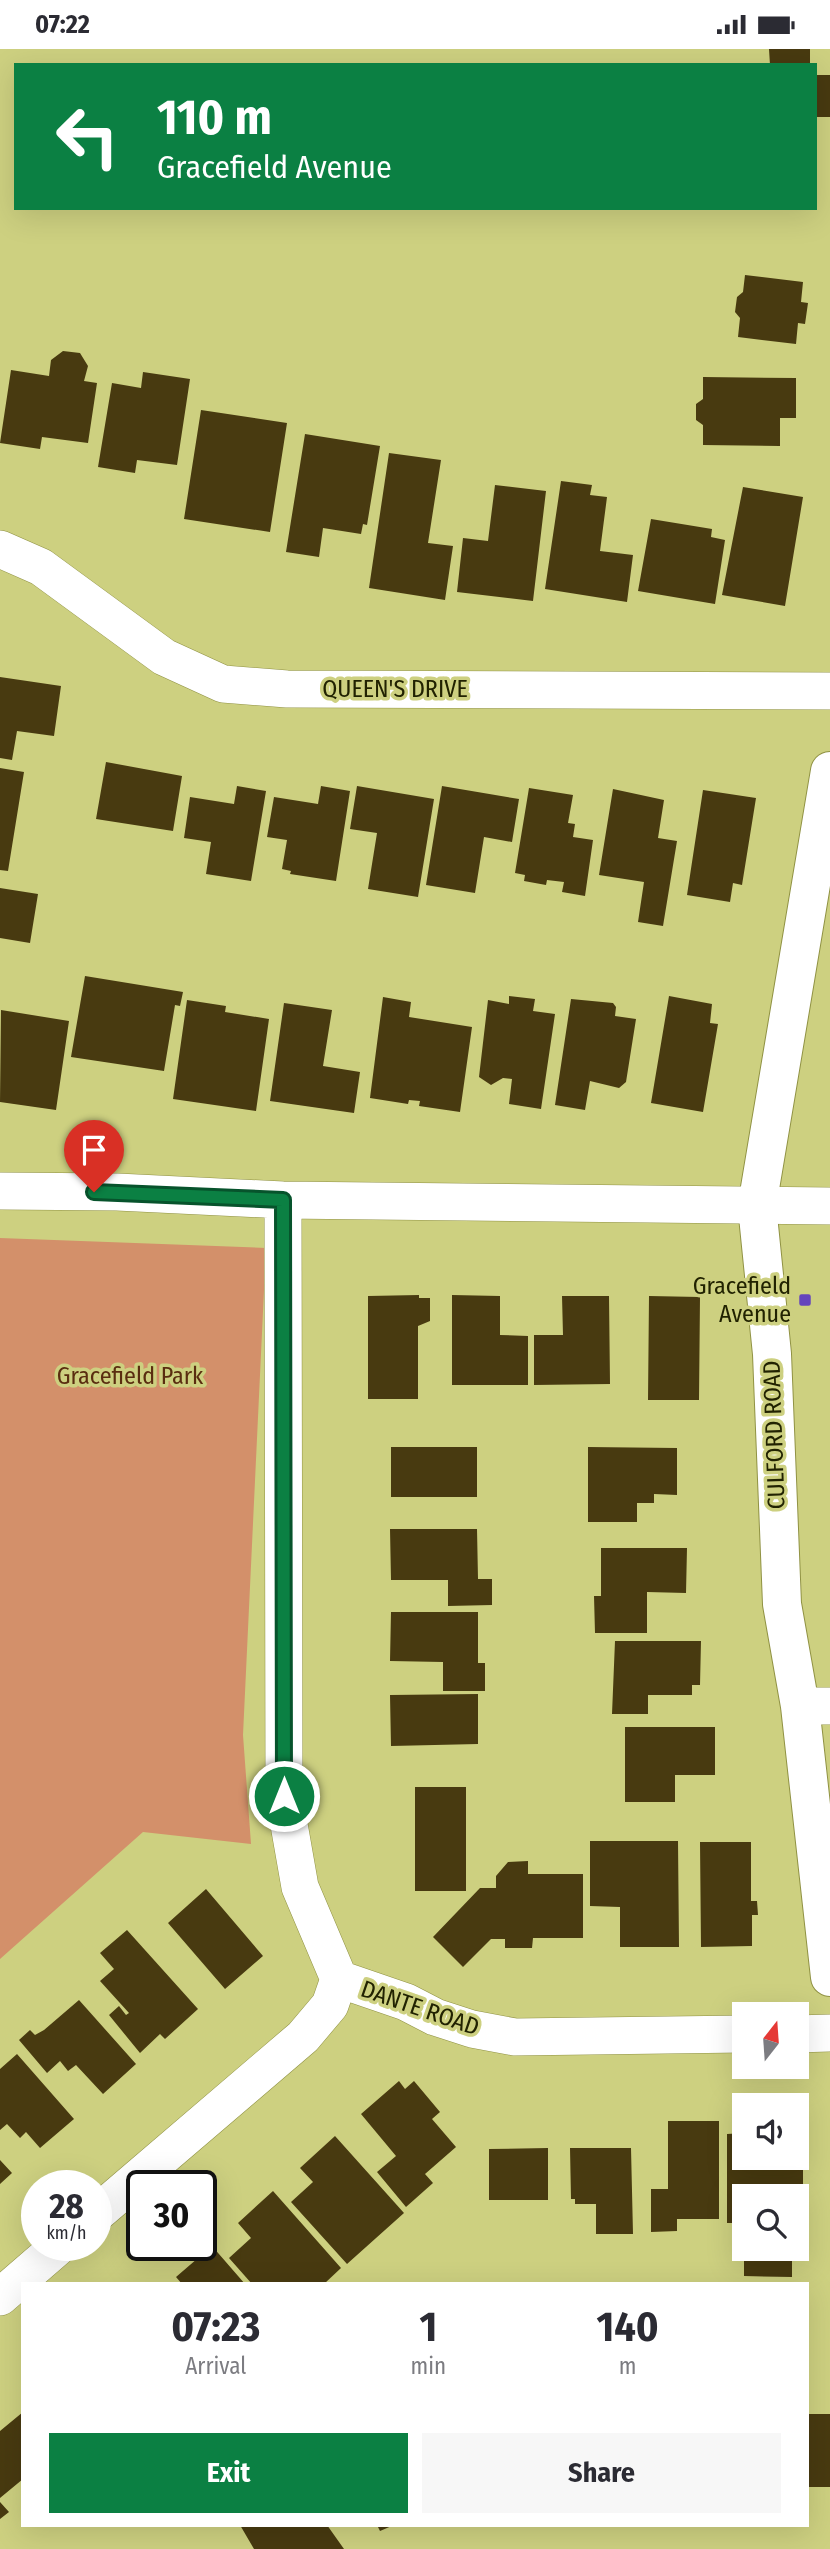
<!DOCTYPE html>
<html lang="en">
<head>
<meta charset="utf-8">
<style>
	body { margin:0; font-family:"Fira Sans Condensed",sans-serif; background:#f7f7f7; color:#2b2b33; height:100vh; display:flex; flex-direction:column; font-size:26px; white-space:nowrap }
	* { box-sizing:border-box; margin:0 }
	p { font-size:23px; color:#7c7c81 }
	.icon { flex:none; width:38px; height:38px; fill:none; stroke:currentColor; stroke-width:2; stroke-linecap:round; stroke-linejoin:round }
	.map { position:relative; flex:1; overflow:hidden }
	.sheet { position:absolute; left:21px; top:2233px; width:788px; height:245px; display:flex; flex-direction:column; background:#fff; border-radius:0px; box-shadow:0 7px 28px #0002 }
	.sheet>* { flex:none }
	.banner { position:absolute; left:14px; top:14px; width:803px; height:147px; border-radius:0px; box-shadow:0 7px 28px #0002; background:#0b8043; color:#fff; overflow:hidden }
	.needle { width:46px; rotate:17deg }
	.buttons { position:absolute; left:732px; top:1953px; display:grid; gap:14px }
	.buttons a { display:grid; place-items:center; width:77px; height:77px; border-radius:0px; background:#fff; box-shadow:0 7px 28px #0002; font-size:35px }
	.speed { position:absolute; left:21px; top:2121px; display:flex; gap:14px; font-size:35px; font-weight:700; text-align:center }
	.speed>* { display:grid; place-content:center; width:91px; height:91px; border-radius:50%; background:#fff; box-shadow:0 7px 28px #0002; line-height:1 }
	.speed small { font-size:18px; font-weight:400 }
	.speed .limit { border:4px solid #111; border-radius:10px; background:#fff; color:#111 }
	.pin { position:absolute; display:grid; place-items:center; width:60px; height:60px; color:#fff; margin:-72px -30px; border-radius:50% 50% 50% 0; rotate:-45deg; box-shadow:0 0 7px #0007 }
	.pin .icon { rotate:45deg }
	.me { position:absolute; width:77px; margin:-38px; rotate:0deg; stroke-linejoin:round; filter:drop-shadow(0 0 5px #0008) }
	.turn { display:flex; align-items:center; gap:24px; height:147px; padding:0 28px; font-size:32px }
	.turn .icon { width:91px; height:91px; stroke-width:2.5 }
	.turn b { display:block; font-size:49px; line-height:60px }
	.eta { display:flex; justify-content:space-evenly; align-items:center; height:119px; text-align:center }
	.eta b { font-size:42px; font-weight:700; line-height:49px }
	.primary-button { display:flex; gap:14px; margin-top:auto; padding:14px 28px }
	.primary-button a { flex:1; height:80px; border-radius:0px; background:#0b8043; color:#fff; font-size:28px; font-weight:700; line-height:80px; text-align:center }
	.primary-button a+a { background:#f7f7f7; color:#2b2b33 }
	.status { display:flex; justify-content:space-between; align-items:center; height:49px; padding:0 35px; background:#fff; direction:ltr }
	.status svg { height:19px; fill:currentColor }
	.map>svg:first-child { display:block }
	.green { fill:#d3906a }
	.building { fill:#483a10 }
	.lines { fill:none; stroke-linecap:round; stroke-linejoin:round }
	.street-casing { stroke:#909243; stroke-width:38 }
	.secondary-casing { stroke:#909243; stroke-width:40 }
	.street { stroke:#fff; stroke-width:37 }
	.secondary { stroke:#fff; stroke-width:38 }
	.route-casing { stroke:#07532c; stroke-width:18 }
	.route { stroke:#0b8043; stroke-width:12 }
	.poi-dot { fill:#6444bc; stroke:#cdd080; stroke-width:2.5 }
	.labels { text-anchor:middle; stroke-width:7; stroke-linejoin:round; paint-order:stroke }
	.street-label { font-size:24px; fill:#212201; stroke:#cdd080 }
	.poi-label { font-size:24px; fill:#212201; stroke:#cdd080; text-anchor:end }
	.park-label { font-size:24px; fill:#5a2d10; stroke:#cdd080 }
</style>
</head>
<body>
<div class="status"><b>07:22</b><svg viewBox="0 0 49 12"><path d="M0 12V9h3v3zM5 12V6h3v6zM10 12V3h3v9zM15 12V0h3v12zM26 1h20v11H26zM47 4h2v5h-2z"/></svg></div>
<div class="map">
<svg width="830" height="2500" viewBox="0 0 830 2500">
	<rect width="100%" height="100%" fill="#cdd080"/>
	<!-- green -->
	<path class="green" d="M 0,1189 L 266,1199 L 243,1686 L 251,1795 L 143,1783 L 0,1910 Z"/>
	<!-- building -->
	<path class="building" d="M 769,0 L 810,0 L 810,16 L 770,16 Z
		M 816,26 L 830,26 L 830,68 L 816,68 Z
		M 745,226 L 803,233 L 801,253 L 808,254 L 805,275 L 798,274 L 796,295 L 738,288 L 740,269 L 735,263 L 737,248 L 743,243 Z
		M 63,302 L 80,304 L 88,317 L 84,332 L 97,334 L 88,394 L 42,388 L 40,400 L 0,394 L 11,321 L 49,327 L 51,311 Z
		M 143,323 L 190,330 L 177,416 L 137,411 L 135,424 L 98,418 L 112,334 L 141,339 Z
		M 703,328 L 796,329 L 796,369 L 780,369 L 780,397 L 703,396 L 703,376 L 696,371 L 696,355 L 703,350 Z
		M 201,361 L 287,374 L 270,483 L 184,470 Z
		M 305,385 L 380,397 L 367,476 L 363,475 L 361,485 L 323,479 L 319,508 L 286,503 Z
		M 389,404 L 441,411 L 428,494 L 453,497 L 445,551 L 369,539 Z
		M 561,432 L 592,436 L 590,446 L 607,448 L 600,502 L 633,506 L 627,553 L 545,540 Z
		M 495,436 L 546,442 L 533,552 L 457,543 L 463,489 L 488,492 Z
		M 743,438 L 803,448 L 785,557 L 722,546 Z
		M 651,470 L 712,480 L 711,488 L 725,491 L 715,555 L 638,542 Z
		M 0,628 L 61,637 L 54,687 L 17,682 L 12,711 L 0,709 Z
		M 106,713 L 182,727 L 173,782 L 96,770 Z
		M 0,719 L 24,723 L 8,822 L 0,821 Z
		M 237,737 L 266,742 L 251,832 L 206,825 L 211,793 L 184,789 L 190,748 L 234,755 Z
		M 321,737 L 350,742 L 336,832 L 290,825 L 291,822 L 282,820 L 287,791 L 267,788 L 274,748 L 318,755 Z
		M 357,737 L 434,750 L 418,848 L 368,840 L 377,784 L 350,780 Z
		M 442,737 L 519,750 L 512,793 L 484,788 L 475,844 L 426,836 Z
		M 529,739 L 573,746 L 568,774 L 575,775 L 573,788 L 593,791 L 585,847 L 562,843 L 564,833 L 547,831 L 546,836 L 524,832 L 525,826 L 515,824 Z
		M 613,740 L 664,751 L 658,789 L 677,792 L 663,877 L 638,873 L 644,833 L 599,826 Z
		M 703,741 L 756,749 L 742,836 L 733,834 L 730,853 L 687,846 Z
		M 0,839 L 38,845 L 30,894 L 0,889 Z
		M 85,927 L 183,943 L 180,957 L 175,956 L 164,1022 L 71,1008 Z
		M 509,947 L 535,950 L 533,962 L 555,965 L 541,1060 L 509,1055 L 512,1030 L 503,1029 L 491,1036 L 479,1028 L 488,951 L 509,955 Z
		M 669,947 L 712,955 L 710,974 L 718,975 L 703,1063 L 651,1054 Z
		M 383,948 L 411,953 L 409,968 L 472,978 L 460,1063 L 419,1057 L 420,1052 L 409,1051 L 408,1055 L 370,1049 Z
		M 571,950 L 613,954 L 616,958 L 615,967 L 636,970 L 626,1033 L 619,1039 L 590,1032 L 585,1061 L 555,1056 Z
		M 187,951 L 226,957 L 225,963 L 269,970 L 256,1062 L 173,1050 Z
		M 284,954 L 332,961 L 323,1017 L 360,1023 L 354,1064 L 270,1052 Z
		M 1,961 L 69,972 L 56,1061 L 0,1053 Z
		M 419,1246 L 419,1249 L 430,1249 L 430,1272 L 418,1277 L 418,1350 L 368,1350 L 368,1247 Z
		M 452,1246 L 500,1247 L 500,1286 L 528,1287 L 528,1336 L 452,1336 Z
		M 562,1247 L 609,1247 L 610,1335 L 534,1336 L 534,1286 L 563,1286 Z
		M 649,1247 L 700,1248 L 699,1351 L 648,1351 Z
		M 391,1398 L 477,1398 L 477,1448 L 391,1448 Z
		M 588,1398 L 677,1399 L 677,1446 L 654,1445 L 654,1454 L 637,1454 L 637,1473 L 588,1473 Z
		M 390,1480 L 477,1480 L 478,1530 L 492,1530 L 492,1556 L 448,1557 L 448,1531 L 391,1531 Z
		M 601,1499 L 687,1499 L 686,1544 L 647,1543 L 647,1584 L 595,1584 L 594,1547 L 601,1547 Z
		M 391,1563 L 478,1563 L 478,1614 L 485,1614 L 485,1642 L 443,1642 L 443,1613 L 390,1612 Z
		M 615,1592 L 701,1592 L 700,1636 L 692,1636 L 692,1646 L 648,1646 L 648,1665 L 612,1665 Z
		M 478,1645 L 478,1695 L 391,1697 L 390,1646 Z
		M 625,1678 L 715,1678 L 715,1726 L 675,1726 L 675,1753 L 625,1753 Z
		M 415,1738 L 466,1738 L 466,1842 L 415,1842 Z
		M 590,1792 L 678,1792 L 679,1898 L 620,1898 L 620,1858 L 590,1857 Z
		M 700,1793 L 751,1793 L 751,1852 L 757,1852 L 758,1866 L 752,1866 L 752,1897 L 701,1898 Z
		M 528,1812 L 528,1825 L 583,1825 L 583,1889 L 533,1889 L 532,1899 L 505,1899 L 505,1890 L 491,1890 L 463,1918 L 433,1888 L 480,1839 L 496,1839 L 496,1827 L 508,1813 Z
		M 206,1840 L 263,1907 L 225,1940 L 168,1874 Z
		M 127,1881 L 198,1960 L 165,1990 L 160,1985 L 140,2004 L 109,1966 L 119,1957 L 126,1966 L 129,1964 L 100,1932 L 114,1920 L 100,1904 Z
		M 79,1951 L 136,2015 L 103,2045 L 76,2016 L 68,2022 L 60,2012 L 47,2024 L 19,1991 L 30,1981 L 35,1986 L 44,1981 Z
		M 17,2005 L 74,2070 L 40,2099 L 26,2083 L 20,2089 L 7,2075 L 0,2081 L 0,2020 Z
		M 399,2032 L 405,2040 L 414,2032 L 440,2063 L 432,2070 L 456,2098 L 425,2125 L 433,2134 L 406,2158 L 377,2123 L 396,2107 L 361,2065 Z
		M 668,2072 L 719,2072 L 719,2170 L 677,2170 L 677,2182 L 651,2183 L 651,2140 L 668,2140 Z
		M 744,2084 L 744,2109 L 796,2109 L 796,2084 L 803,2084 L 803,2175 L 796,2175 L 796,2147 L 744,2147 L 744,2174 L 727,2174 L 727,2085 Z
		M 335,2087 L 404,2164 L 347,2215 L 291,2153 L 313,2133 L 300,2119 Z
		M 548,2099 L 548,2151 L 489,2151 L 489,2100 Z
		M 570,2099 L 631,2099 L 633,2185 L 596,2185 L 596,2155 L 575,2155 L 575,2150 L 571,2150 Z
		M 0,2111 L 12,2124 L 0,2135 Z
		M 273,2142 L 341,2219 L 324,2235 L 252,2235 L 229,2209 L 251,2189 L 238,2174 Z
		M 212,2197 L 245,2235 L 182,2235 L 176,2228 Z
		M 744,2200 L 792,2200 L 792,2228 L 744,2227 Z
		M 23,2363 L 23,2430 L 0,2449 L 0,2382 Z
		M 807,2365 L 830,2365 L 830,2438 L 807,2438 Z
		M 0,2453 L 9,2463 L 0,2470 Z
		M 240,2476 L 327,2476 L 344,2500 L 254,2500 Z
		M 377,2476 L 394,2476 L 380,2482 Z"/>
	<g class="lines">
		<defs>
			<path id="street" d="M 0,500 L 41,518 L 164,608 L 223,635 L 287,640 L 830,642
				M 0,1142 L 117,1143 L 283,1151 L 830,1157
				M 283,1151 L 284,1747 L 300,1838 L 339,1930
				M 800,1657 L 830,1657
				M 339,1930 L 406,1953 L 435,1968 L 472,1980 L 515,1988 L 744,1985
				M 796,1985 L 830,1984
				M 96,2165 L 303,1988 L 330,1956 L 339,1930
				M 0,2248 L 60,2196"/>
			<path id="secondary" d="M 830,722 L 757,1157 L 772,1305 L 782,1555 L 800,1657 L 830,1928"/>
		</defs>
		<!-- street casing -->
		<use href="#street" class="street-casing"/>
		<!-- secondary casing -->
		<use href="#secondary" class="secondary-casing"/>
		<!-- street -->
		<use href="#street" class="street"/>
		<!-- secondary -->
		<use href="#secondary" class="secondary"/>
	</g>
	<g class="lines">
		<defs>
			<path id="route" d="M 94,1143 L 283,1151 L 284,1747"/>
		</defs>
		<!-- route casing -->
		<use href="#route" class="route-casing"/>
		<!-- route -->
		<use href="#route" class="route"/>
	</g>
	<!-- markers -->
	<rect class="poi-dot" x="798" y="1244" width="14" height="14" rx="3.5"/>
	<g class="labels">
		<!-- street labels -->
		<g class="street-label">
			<text x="395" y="648">QUEEN'S DRIVE</text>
			<text transform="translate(774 1386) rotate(-92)" y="8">CULFORD ROAD</text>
			<text transform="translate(420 1959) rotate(19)" y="8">DANTE ROAD</text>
		</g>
		<!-- poi labels -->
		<g class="poi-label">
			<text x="791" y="1245">Gracefield<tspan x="791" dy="28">Avenue</tspan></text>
		</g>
		<!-- park labels -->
		<g class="park-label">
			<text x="130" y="1335">Gracefield Park</text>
		</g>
	</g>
</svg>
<div class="buttons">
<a><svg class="needle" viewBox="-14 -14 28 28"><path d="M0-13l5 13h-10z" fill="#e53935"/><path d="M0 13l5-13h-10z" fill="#7c7c81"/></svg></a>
<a><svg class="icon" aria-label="sound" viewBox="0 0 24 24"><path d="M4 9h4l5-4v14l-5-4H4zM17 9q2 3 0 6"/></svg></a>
<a><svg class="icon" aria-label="search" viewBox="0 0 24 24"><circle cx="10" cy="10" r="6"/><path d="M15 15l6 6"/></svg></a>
</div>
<div class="speed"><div>28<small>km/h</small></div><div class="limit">30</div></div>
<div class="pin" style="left:94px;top:1143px;background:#d93025"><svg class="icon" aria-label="arrive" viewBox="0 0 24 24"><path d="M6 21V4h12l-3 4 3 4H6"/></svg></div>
<svg class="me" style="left:284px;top:1747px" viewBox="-20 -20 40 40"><circle r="17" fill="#0b8043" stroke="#fff" stroke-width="3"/><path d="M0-11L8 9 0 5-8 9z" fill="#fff"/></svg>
<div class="banner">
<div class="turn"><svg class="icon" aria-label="left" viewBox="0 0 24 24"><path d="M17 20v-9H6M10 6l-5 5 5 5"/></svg><div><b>110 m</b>Gracefield Avenue</div></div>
</div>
<section class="sheet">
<div class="eta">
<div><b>07:23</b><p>Arrival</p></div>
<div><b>1</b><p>min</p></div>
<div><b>140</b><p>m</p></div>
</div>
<div class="primary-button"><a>Exit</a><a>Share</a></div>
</section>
</div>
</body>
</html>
